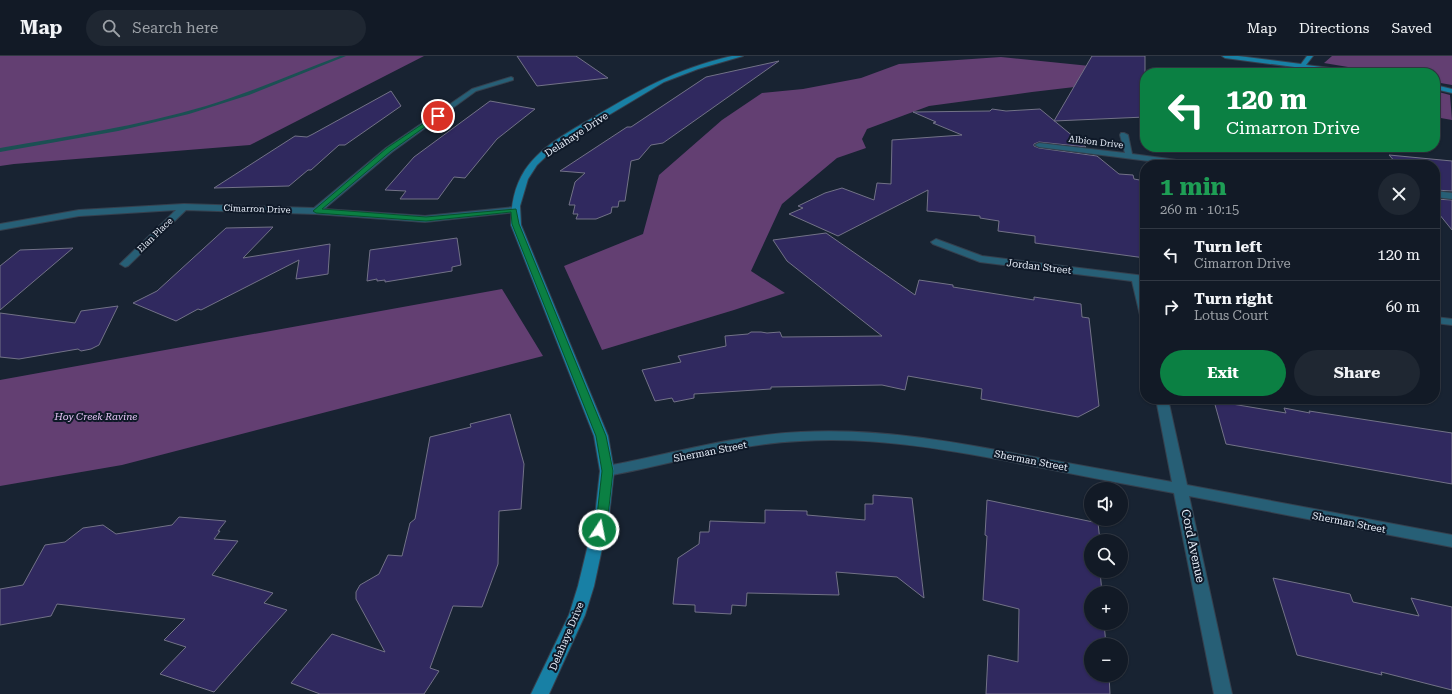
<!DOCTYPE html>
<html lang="en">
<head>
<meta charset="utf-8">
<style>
	body { margin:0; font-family:"Roboto Serif",serif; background:#1f2732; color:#f1f3f6; height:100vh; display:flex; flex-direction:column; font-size:15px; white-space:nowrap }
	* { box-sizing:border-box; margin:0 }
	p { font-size:13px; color:#9ca1a7 }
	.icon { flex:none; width:22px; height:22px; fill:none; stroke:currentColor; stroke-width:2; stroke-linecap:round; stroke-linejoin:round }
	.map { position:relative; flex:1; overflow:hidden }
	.panel { position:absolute; left:1140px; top:104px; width:300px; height:244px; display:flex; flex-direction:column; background:#121a26; border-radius:16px; box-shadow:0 1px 3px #0004,0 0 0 1px #313843 }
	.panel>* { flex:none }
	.hud { position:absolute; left:1140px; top:12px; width:300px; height:84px; border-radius:16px; box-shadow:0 1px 3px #0004,0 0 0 1px #313843; background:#0b8043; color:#fff; overflow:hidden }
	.fabs { position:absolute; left:1084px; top:426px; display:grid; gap:8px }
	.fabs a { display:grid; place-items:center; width:44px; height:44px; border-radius:50%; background:#121a26; box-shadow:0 1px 3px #0004,0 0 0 1px #313843; font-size:20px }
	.pin { position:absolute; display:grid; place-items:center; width:34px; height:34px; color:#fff; margin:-17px; border:2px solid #fff; border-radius:50%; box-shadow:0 1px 4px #0007 }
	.me { position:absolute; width:44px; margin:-22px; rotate:11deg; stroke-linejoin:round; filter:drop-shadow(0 0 3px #0008) }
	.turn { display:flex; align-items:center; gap:14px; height:84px; padding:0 20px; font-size:18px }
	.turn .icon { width:52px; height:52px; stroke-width:2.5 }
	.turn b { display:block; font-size:28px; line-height:34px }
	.round { display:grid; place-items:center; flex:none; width:42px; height:42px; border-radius:21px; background:#1f2732 }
	.summary { display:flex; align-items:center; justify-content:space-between; height:68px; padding:0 20px }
	h1 { font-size:24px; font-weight:700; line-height:30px; color:#1e9e55 }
	.button { display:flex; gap:8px; margin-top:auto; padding:8px 20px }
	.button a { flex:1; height:46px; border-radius:24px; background:#0b8043; color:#fff; font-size:16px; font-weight:700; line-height:46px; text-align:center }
	.button a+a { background:#1f2732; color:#f1f3f6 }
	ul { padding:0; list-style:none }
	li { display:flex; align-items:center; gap:12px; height:52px; padding:0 20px; border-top:1px solid #313843 }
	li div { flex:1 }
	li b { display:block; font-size:15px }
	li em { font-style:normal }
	header { display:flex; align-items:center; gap:24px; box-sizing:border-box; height:56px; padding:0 20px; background:#121a26; border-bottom:1px solid #313843 }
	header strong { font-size:19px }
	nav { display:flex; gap:22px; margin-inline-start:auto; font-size:14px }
	.search { width:280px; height:36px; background:#1f2732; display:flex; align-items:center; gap:10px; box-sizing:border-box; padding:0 14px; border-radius:22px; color:#9ca1a7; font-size:15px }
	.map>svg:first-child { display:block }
	.forest { fill:#633f72 }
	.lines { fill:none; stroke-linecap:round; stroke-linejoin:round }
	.stream { fill:#1b5053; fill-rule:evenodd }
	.building { fill:#30295f; stroke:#727287 }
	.street-casing { stroke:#35404e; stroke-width:2 }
	.secondary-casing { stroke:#35404e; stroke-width:2 }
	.street { fill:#275f76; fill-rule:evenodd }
	.secondary { fill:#1880a5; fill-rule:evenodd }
	.route { fill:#0b8043; stroke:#07532c }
	.labels { text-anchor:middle; stroke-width:4; stroke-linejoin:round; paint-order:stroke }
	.far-street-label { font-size:9px; fill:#e9f0fb; stroke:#0f1928 }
	.street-label { font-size:10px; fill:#e9f0fb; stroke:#0f1928 }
	.park-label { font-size:10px; font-style:italic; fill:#e6c5f5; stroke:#0f1928 }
	.near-street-label { font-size:12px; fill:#e9f0fb; stroke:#0f1928 }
</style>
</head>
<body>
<header>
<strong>Map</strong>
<div class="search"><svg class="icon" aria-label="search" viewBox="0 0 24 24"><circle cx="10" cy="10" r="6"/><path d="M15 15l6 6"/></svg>Search here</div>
<nav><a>Map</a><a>Directions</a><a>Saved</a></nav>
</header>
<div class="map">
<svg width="1452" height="638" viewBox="0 0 1452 638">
	<rect width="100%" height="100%" fill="#182332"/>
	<!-- forest -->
	<path class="forest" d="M 0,0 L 424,0 L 250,89 L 14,108 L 0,110 Z
		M 1332,0 L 1452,0 L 1452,29 L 1435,26 L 1435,17 L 1384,17 L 1324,7 Z
		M 1001,1 L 1159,17 L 1145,17 L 1083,30 L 1032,36 L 929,50 L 867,73 L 862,83 L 866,92 L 837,102 L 782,148 L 751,215 L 785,237 L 734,254 L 602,294 L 564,210 L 643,178 L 659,119 L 722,64 L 762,37 L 803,33 L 861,22 L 899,8 Z
		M 1285,11 L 1325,17 L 1272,17 Z
		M 1435,35 L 1450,39 L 1452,64 L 1435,61 Z
		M 502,233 L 543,300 L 122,409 L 0,430 L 0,324 Z"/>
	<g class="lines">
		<!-- stream -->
		<path class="stream" d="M 340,0 L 346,0 L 249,39 L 189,58 L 118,75 L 0,96 L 0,92 C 69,80 139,70 206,50 C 251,36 295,17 340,0 Z"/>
	</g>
	<!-- building -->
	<path class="building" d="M 517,0 L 576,0 L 608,22 L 537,30 Z
		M 1092,0 L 1145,0 L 1145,61 L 1054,65 Z
		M 779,5 L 663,87 L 651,89 L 639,103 L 631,105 L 625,145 L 619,145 L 618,151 L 612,151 L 611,157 L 596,163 L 576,163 L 578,158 L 573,158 L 575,149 L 569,149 L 575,126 L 585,117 L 560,115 L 627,71 L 631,71 L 706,21 Z
		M 391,35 L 401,50 L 345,89 L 339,89 L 311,114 L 308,114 L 289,130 L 214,132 L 295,80 L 307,81 L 313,78 Z
		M 490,45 L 535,53 L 497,83 L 465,122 L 454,121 L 438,143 L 400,143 L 406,135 L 385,134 L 414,101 Z
		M 992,53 L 1006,55 L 1040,53 L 1086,91 L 1039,86 L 1034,88 L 1034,90 L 1039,92 L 1097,100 L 1119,118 L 1133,119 L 1134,123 L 1145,125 L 1145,202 L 1035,187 L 1035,180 L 998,175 L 999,165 L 980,162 L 980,160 L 927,155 L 928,134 L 838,180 L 789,158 L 803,152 L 798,150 L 825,137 L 842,132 L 874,144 L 877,127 L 891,128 L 892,84 L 962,79 L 933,67 L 936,66 L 913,56 L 990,55 Z
		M 1389,99 L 1452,105 L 1452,135 L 1435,134 L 1435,109 L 1398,109 Z
		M 1435,143 L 1452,144 L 1452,174 L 1435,153 Z
		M 273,171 L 243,202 L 330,188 L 328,218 L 296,223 L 299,204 L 201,254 L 198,253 L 176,265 L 133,247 L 157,235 L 226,172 Z
		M 826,177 L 915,239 L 919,224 L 953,229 L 953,231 L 1034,244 L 1034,241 L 1081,248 L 1082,261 L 1089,262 L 1099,350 L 1078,361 L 981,343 L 982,333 L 908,320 L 905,334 L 882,329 L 771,331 L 771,333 L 694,338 L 694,342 L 674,346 L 672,342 L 655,345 L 642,314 L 681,306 L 678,300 L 726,290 L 725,280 L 748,278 L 751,276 L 761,276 L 767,277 L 780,276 L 782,281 L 882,280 L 787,205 L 773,184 Z
		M 457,182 L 461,209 L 452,211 L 452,215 L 385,226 L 385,224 L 377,225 L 377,223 L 367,225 L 370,194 Z
		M 73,192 L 0,254 L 0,210 L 20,194 Z
		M 118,250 L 99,289 L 91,293 L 81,295 L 78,293 L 19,303 L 0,301 L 0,257 L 75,267 L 81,255 Z
		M 1214,345 L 1286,357 L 1284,352 L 1310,357 L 1309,355 L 1452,377 L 1452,428 L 1226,388 Z
		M 510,358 L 524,408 L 521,453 L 499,455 L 498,508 L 482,551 L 453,550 L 430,612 L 439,615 L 424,638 L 320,638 L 291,627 L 332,578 L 385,596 L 356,543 L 356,536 L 360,529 L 379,518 L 388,499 L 402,500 L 410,467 L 415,463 L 430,381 L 471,371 L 470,368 Z
		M 873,439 L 912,442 L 924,542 L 897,521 L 836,516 L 839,539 L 747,537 L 746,550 L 732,549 L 731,558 L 695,556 L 695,549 L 673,548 L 678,502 L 699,488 L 700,476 L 709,476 L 710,465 L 765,467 L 765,454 L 807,455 L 807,459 L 865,464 L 865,448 L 873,448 Z
		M 987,444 L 1098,467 L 1100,485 L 1091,485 L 1091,515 L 1100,515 L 1102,537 L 1091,537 L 1091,567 L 1104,567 L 1106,589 L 1091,589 L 1091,619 L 1109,619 L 1110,638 L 986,638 L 988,599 L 1018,606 L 1019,553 L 983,544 L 987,480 L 985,479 Z
		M 179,461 L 226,465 L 218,475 L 220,475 L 214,483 L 238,485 L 212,519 L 273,537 L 264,547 L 287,554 L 214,636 L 160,618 L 186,591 L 164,584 L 185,563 L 57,548 L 51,560 L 0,569 L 0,533 L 23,529 L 45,489 L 65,486 L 83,472 L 103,469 L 116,478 L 172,469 Z
		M 1273,522 L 1350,538 L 1353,546 L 1419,560 L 1411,542 L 1452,551 L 1452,634 L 1381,616 L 1382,619 L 1297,599 Z"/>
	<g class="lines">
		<defs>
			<path id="street" d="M 511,21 L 513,22 L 513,24 L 476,35 L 392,96 L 324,153 L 425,160 L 514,151 L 517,152 L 518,154 L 517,156 L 425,166 L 316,158 L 186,154 L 128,210 L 125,211 L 120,208 L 122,206 L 176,154 L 79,160 L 0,174 L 0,168 L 79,154 L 184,148 L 314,152 L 386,92 L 472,33 Z
				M 1121,77 L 1124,77 L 1128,79 L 1132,98 L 1199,107 L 1203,109 L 1180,109 L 1039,91 L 1035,89 L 1039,87 L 1125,97 L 1120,79 Z
				M 1435,135 L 1452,137 L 1452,143 L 1435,141 Z
				M 936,183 L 982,200 L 1145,220 L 1145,226 L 1143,226 L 1145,235 L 1145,262 L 1140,259 L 1132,225 L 980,206 L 933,188 L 931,186 Z
				M 1435,261 L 1452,263 L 1452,269 L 1435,267 Z
				M 1156,343 L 1168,343 L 1187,429 L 1452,479 L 1452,491 L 1189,440 L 1232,638 L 1214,638 L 1174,437 C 1124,428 1073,418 1023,408 C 950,394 875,380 800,385 C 735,388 671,408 607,420 L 602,418 L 600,415 L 602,412 L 607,410 C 671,398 735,379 801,376 C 876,372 950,385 1023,399 C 1073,408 1123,417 1172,426 Z"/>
			<path id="secondary" d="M 732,0 L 743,0 L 698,13 L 664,26 L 557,90 L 537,109 L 528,123 L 520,150 L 521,169 L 608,380 L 614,415 L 609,460 L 594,530 L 585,559 L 549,638 L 531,638 L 569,559 L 578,530 L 595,460 L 600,415 L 594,380 L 511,169 C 511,149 514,131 525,114 C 541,91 565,78 589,64 C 638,35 675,13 732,0 Z
				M 1222,0 L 1238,0 L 1301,8 L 1307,0 L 1313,0 L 1306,9 L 1354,15 L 1357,17 L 1340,17 L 1225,2 Z
				M 1435,29 L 1452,33 L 1452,37 L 1435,33 Z"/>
		</defs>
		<!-- street casing -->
		<use href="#street" class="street-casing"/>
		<!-- secondary casing -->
		<use href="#secondary" class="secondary-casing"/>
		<!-- street -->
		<use href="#street" class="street"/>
		<!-- secondary -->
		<use href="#secondary" class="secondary"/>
	</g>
	<!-- route -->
	<path class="route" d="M 436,59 L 440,60 L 391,95 L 322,153 L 426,161 L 516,153 L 519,168 L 606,380 L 613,415 L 608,460 L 603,477 L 599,478 L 595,477 L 593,474 L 597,460 L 602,415 L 596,380 L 512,168 L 511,156 L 426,165 L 316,157 L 313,155 L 387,92 Z"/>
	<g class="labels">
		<!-- far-street labels -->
		<g class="far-street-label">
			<text transform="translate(1096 86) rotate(7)" y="3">Albion Drive</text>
			<text transform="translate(257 153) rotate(2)" y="3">Cimarron Drive</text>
			<text transform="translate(155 179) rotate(-44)" y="3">Elan Place</text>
		</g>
		<!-- street labels -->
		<g class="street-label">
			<text transform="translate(576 78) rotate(-33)" y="4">Delahaye Drive</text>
			<text transform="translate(1039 210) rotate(7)" y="4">Jordan Street</text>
			<text transform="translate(710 395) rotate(-11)" y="4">Sherman Street</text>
			<text transform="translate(1031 404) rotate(11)" y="4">Sherman Street</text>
			<text transform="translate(1349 466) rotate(11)" y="4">Sherman Street</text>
			<text transform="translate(566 580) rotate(-67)" y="4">Delahaye Drive</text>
		</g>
		<!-- park labels -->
		<g class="park-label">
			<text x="96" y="364">Hoy Creek Ravine</text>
		</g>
		<!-- near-street labels -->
		<g class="near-street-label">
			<text transform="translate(1193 490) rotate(78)" y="4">Cord Avenue</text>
		</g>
	</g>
</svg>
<div class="fabs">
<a><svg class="icon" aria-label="sound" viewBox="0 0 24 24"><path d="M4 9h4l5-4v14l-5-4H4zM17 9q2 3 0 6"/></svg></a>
<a><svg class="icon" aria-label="search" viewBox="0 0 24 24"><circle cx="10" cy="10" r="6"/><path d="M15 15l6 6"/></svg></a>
<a>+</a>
<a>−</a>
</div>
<div class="pin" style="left:438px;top:60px;background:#d93025"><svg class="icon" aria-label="arrive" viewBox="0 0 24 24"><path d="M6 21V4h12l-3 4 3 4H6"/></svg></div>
<svg class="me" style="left:599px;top:474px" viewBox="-20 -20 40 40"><circle r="17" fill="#0b8043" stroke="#fff" stroke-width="3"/><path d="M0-11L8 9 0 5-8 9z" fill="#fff"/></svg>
<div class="hud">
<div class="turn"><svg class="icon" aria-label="left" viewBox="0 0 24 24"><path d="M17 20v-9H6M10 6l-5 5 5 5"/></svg><div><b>120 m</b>Cimarron Drive</div></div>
</div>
<section class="panel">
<div class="summary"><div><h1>1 min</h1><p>260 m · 10:15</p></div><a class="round"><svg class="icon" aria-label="close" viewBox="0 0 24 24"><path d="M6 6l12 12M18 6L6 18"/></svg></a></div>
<ul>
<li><svg class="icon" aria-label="left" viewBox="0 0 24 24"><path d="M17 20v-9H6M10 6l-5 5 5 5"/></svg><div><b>Turn left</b><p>Cimarron Drive</p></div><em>120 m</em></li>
<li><svg class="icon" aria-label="right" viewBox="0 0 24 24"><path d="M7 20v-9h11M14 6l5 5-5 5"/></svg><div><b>Turn right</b><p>Lotus Court</p></div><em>60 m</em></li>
</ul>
<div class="button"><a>Exit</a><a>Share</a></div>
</section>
</div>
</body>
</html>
